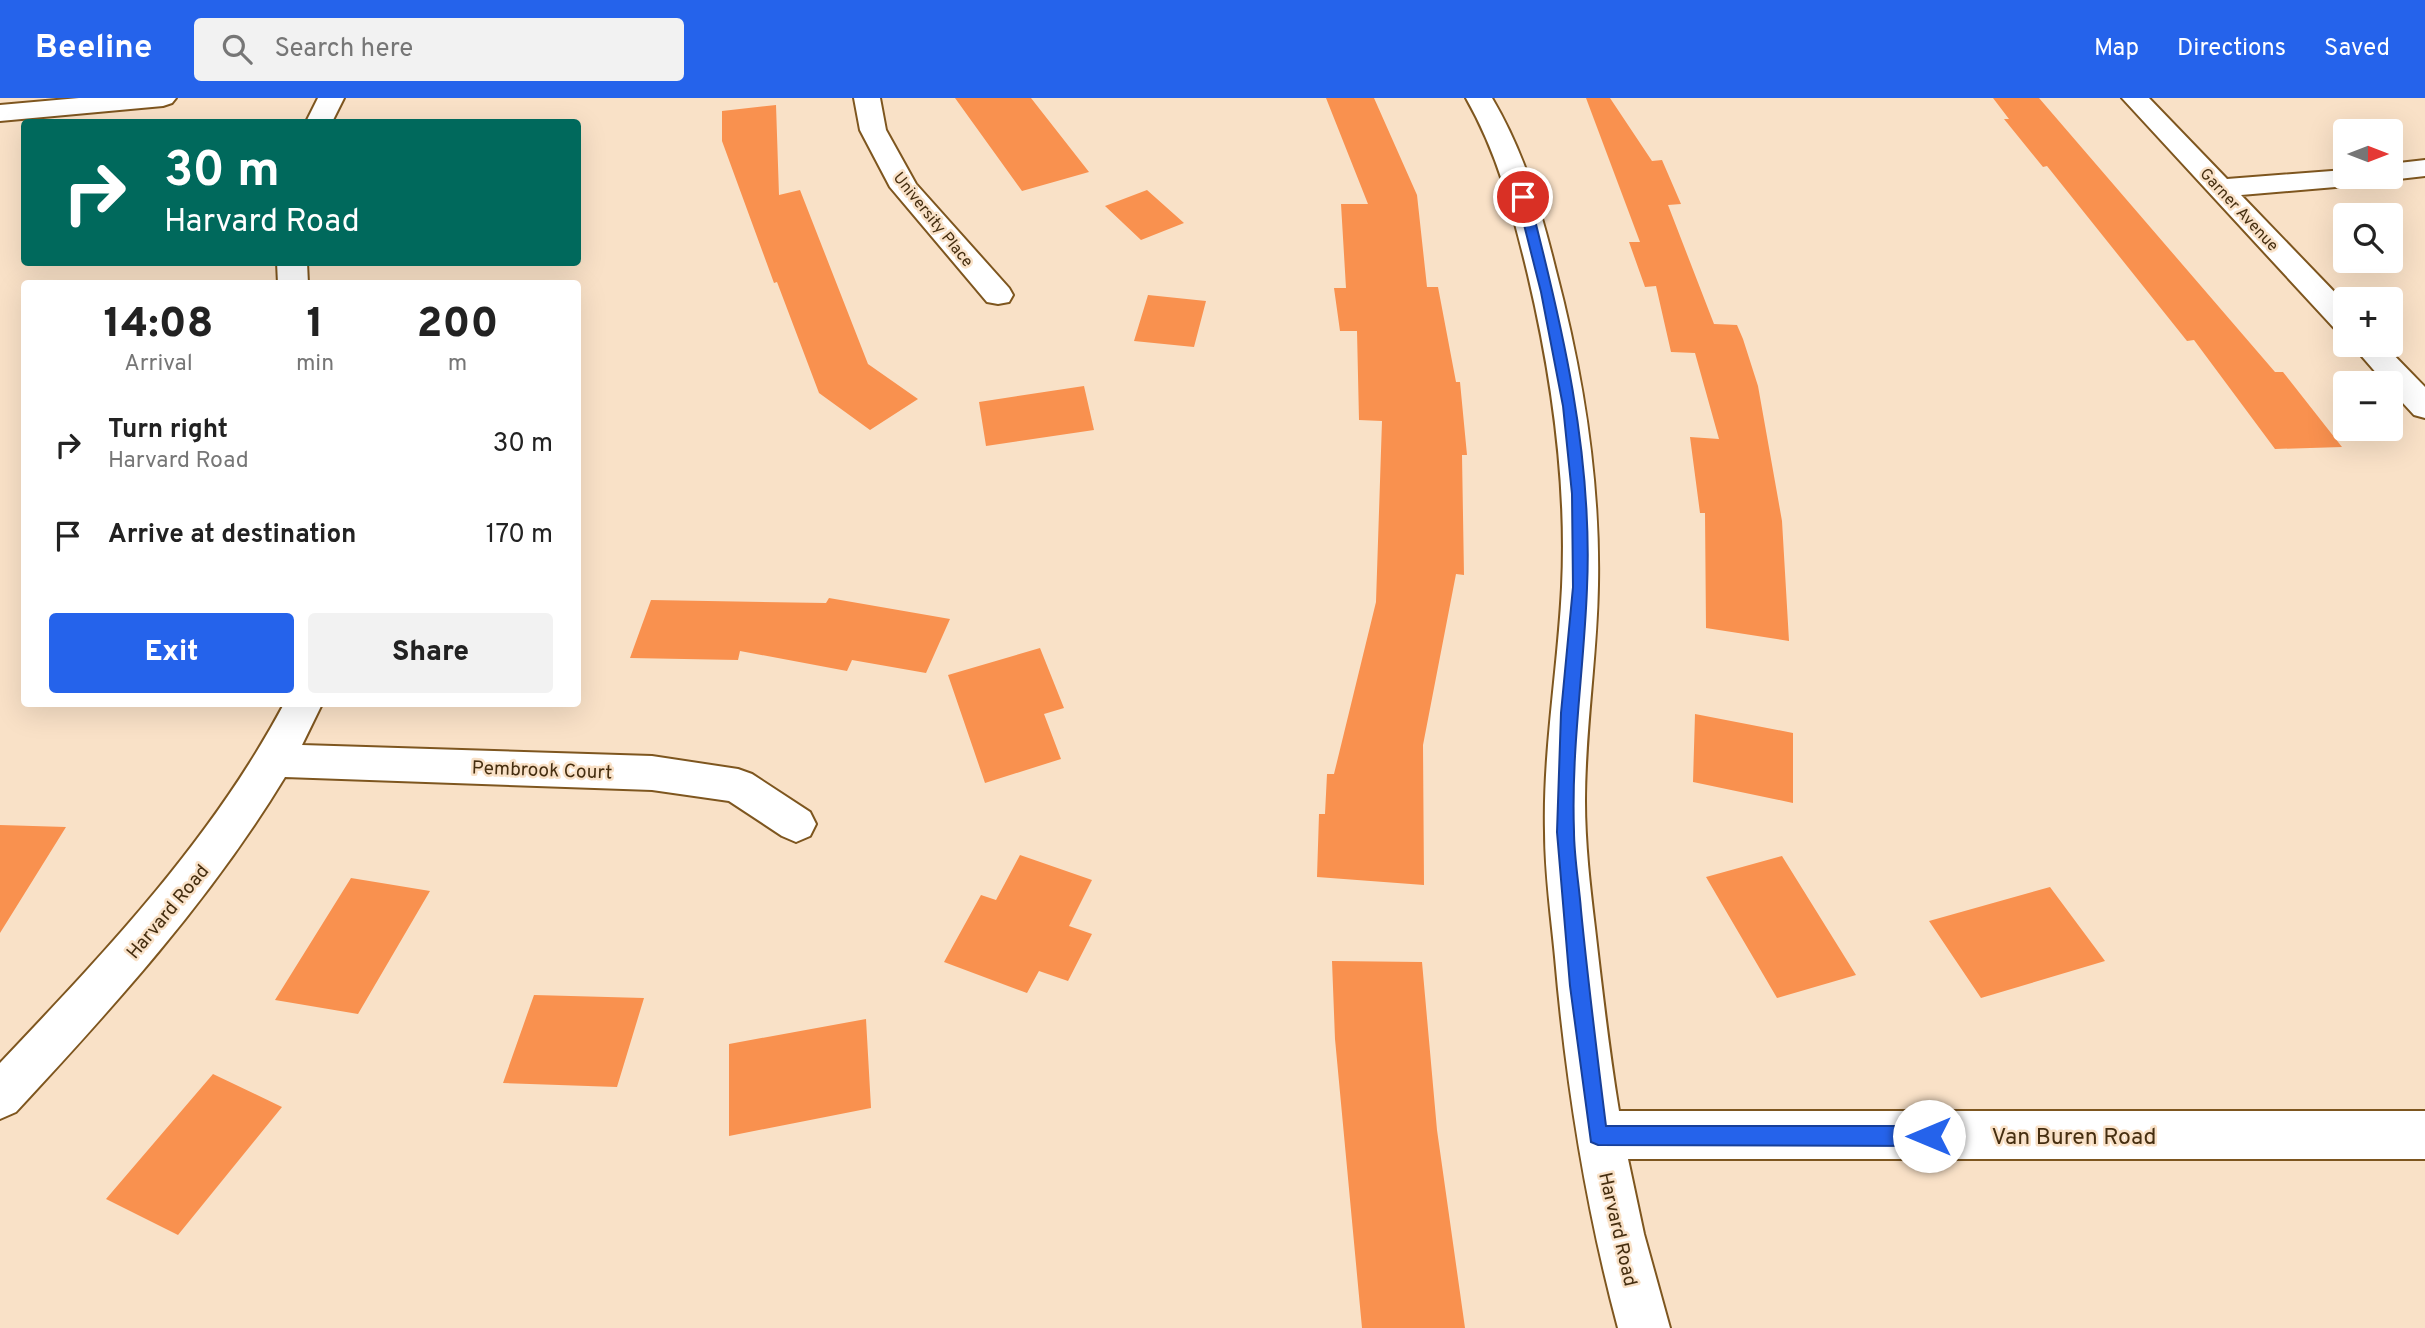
<!DOCTYPE html>
<html lang="en">
<head>
<meta charset="utf-8">
<style>
	body { margin:0; font-family:Overpass,sans-serif; background:#f2f2f2; color:#222; height:100vh; display:flex; flex-direction:column; font-size:26px; white-space:nowrap }
	* { box-sizing:border-box; margin:0 }
	p { font-size:23px; color:#767676 }
	.icon { flex:none; width:38px; height:38px; fill:none; stroke:currentColor; stroke-width:2; stroke-linecap:round; stroke-linejoin:round }
	.map { position:relative; flex:1; overflow:hidden }
	.drawer { position:absolute; left:21px; top:182px; width:560px; height:427px; display:flex; flex-direction:column; background:#fff; border-radius:7px; box-shadow:0 7px 28px #0002 }
	.drawer>* { flex:none }
	.hud { position:absolute; left:21px; top:21px; width:560px; height:147px; border-radius:7px; box-shadow:0 7px 28px #0002; background:#00695c; color:#fff; overflow:hidden }
	.needle { width:46px; rotate:90deg }
	.fabs { position:absolute; left:2333px; top:21px; display:grid; gap:14px }
	.fabs a { display:grid; place-items:center; width:70px; height:70px; border-radius:7px; background:#fff; box-shadow:0 7px 28px #0002; font-size:35px }
	.pin { position:absolute; display:grid; place-items:center; width:60px; height:60px; color:#fff; margin:-30px; border:4px solid #fff; border-radius:50%; box-shadow:0 2px 7px #0007 }
	.me { position:absolute; width:77px; margin:-38px; rotate:270deg; stroke-linejoin:round; filter:drop-shadow(0 0 5px #0008) }
	.turn { display:flex; align-items:center; gap:24px; height:147px; padding:0 28px; font-size:32px }
	.turn .icon { width:91px; height:91px; stroke-width:2.5 }
	.turn b { display:block; font-size:49px; line-height:60px }
	.eta { display:flex; justify-content:space-evenly; align-items:center; height:119px; text-align:center }
	.eta b { font-size:42px; font-weight:800; line-height:49px }
	.action { display:flex; gap:14px; margin-top:auto; padding:14px 28px }
	.action a { flex:1; height:80px; border-radius:7px; background:#2563eb; color:#fff; font-size:28px; font-weight:800; line-height:80px; text-align:center }
	.action a+a { background:#f2f2f2; color:#222 }
	ul { padding:0; list-style:none }
	li { display:flex; align-items:center; gap:21px; height:91px; padding:0 28px }
	li div { flex:1 }
	li b { display:block; font-size:26px }
	li em { font-style:normal }
	header { display:flex; align-items:center; gap:42px; box-sizing:border-box; height:98px; padding:0 35px; background:#2563eb; color:#fff }
	header strong { font-size:33px }
	nav { display:flex; gap:38px; margin-inline-start:auto; font-size:24px }
	.search { width:490px; height:63px; background:#f2f2f2; display:flex; align-items:center; gap:18px; box-sizing:border-box; padding:0 24px; border-radius:7px; color:#767676; font-size:26px }
	.map>svg:first-child { display:block }
	.building { fill:#f9914f }
	.lines { fill:none; stroke-linecap:round; stroke-linejoin:round }
	.minor-casing { stroke:#7e561f; stroke-width:4 }
	.minor { fill:#fff; fill-rule:evenodd }
	.route { fill:#2563eb; stroke:#184099; stroke-width:2 }
	.labels { text-anchor:middle; stroke-width:5; stroke-linejoin:round; paint-order:stroke }
	.far-street-label { font-size:16px; fill:#452e10; stroke:#f9e1c7 }
	.street-label { font-size:19px; fill:#452e10; stroke:#f9e1c7 }
	.near-street-label { font-size:23px; fill:#452e10; stroke:#f9e1c7 }
</style>
</head>
<body>
<header>
<strong>Beeline</strong>
<div class="search"><svg class="icon" aria-label="search" viewBox="0 0 24 24"><circle cx="10" cy="10" r="6"/><path d="M15 15l6 6"/></svg>Search here</div>
<nav><a>Map</a><a>Directions</a><a>Saved</a></nav>
</header>
<div class="map">
<svg width="2425" height="1230" viewBox="0 0 2425 1230">
	<rect width="100%" height="100%" fill="#f9e1c7"/>
	<!-- building -->
	<path class="building" d="M 955,0 L 1031,0 L 1089,74 L 1022,93 Z
		M 1326,0 L 1374,0 L 1417,97 L 1427,189 L 1438,189 L 1456,284 L 1460,284 L 1467,357 L 1462,357 L 1464,477 L 1456,476 L 1423,647 L 1424,787 L 1317,779 L 1319,716 L 1325,716 L 1327,676 L 1334,676 L 1376,504 L 1382,323 L 1359,322 L 1357,233 L 1340,233 L 1334,190 L 1346,190 L 1341,106 L 1368,106 Z
		M 1586,0 L 1610,0 L 1652,63 L 1662,62 L 1681,106 L 1668,107 L 1714,226 L 1737,227 L 1743,241 L 1758,288 L 1782,423 L 1789,543 L 1706,530 L 1705,415 L 1700,415 L 1690,339 L 1719,341 L 1695,255 L 1671,254 L 1656,188 L 1645,189 L 1629,144 L 1640,144 Z
		M 1993,0 L 2039,0 L 2275,274 L 2283,274 L 2342,349 L 2275,351 L 2194,242 L 2187,243 L 2047,68 L 2043,69 L 2004,21 L 2009,21 Z
		M 776,7 L 779,97 L 800,92 L 868,266 L 918,301 L 870,332 L 819,295 L 777,184 L 774,185 L 722,43 L 722,13 Z
		M 1147,92 L 1184,125 L 1141,142 L 1105,108 Z
		M 1148,197 L 1206,203 L 1194,249 L 1134,243 Z
		M 1084,288 L 1094,332 L 986,348 L 979,304 Z
		M 829,500 L 950,521 L 926,575 L 852,562 L 847,573 L 740,553 L 738,562 L 630,560 L 651,502 L 826,505 Z
		M 1040,550 L 1064,610 L 1044,616 L 1061,661 L 985,685 L 948,577 Z
		M 1695,616 L 1793,635 L 1793,705 L 1693,684 Z
		M 0,727 L 66,729 L 0,835 Z
		M 1020,757 L 1092,782 L 1069,828 L 1092,836 L 1068,883 L 1039,873 L 1027,895 L 944,864 L 981,797 L 996,802 Z
		M 1782,758 L 1856,877 L 1777,900 L 1706,779 Z
		M 351,780 L 430,793 L 358,916 L 275,902 Z
		M 2050,789 L 2105,863 L 1981,900 L 1929,823 Z
		M 1332,863 L 1422,864 L 1437,1032 L 1465,1230 L 1362,1230 L 1335,941 Z
		M 534,897 L 644,900 L 617,989 L 503,985 Z
		M 866,921 L 871,1010 L 729,1038 L 729,946 Z
		M 213,976 L 282,1009 L 178,1137 L 106,1101 Z"/>
	<g class="lines">
		<defs>
			<path id="minor" d="M 79,0 L 176,0 L 172,5 L 163,8 L 0,23 L 0,7 Z
				M 318,0 L 344,0 L 332,24 L 306,24 Z
				M 854,0 L 880,0 L 886,32 L 916,86 L 1009,190 L 1013,197 L 1009,204 L 998,206 L 987,204 L 890,89 L 860,32 Z
				M 1466,0 L 1492,0 C 1524,54 1541,112 1556,173 C 1583,276 1600,380 1598,487 C 1597,559 1585,631 1585,703 C 1585,746 1590,788 1595,830 C 1602,891 1609,953 1619,1013 L 2425,1013 L 2425,1061 L 1628,1061 L 1644,1136 L 1670,1230 L 1618,1230 C 1585,1107 1566,985 1555,859 C 1551,818 1545,776 1545,734 C 1543,652 1558,571 1562,489 C 1567,384 1552,279 1528,177 C 1513,115 1498,56 1466,0 Z
				M 2122,0 L 2149,0 L 2227,81 L 2345,72 L 2345,79 L 2372,79 L 2369,85 L 2359,87 L 2241,97 L 2345,205 L 2345,233 L 2334,230 Z
				M 2425,62 L 2425,78 L 2390,82 L 2380,79 L 2390,79 L 2390,66 Z
				M 277,164 L 307,164 L 308,186 L 278,186 Z
				M 2352,247 L 2384,247 L 2425,289 L 2425,320 L 2414,317 L 2390,291 L 2390,285 L 2385,285 Z
				M 284,606 L 322,606 L 302,647 L 652,658 L 738,671 L 752,676 L 810,714 L 816,726 L 810,738 L 796,744 L 782,738 L 729,703 L 652,692 L 285,679 C 210,803 114,908 16,1014 L 0,1021 L 0,965 C 106,853 211,743 284,606 Z"/>
		</defs>
		<!-- minor casing -->
		<use href="#minor" class="minor-casing"/>
		<!-- minor -->
		<use href="#minor" class="minor"/>
	</g>
	<!-- route -->
	<path class="route" d="M 1523,95 L 1529,99 C 1562,226 1593,357 1587,490 C 1584,571 1571,651 1574,733 C 1574,759 1579,786 1581,812 C 1588,884 1597,956 1606,1028 L 1929,1028 L 1936,1031 L 1938,1038 L 1936,1045 L 1929,1048 L 1598,1047 L 1591,1044 L 1570,888 L 1557,734 L 1561,615 L 1573,489 L 1572,396 L 1563,308 L 1541,194 L 1517,99 Z"/>
	<g class="labels">
		<!-- far-street labels -->
		<g class="far-street-label">
			<text transform="translate(2240 111) rotate(47)" y="6">Garner Avenue</text>
			<text transform="translate(934 121) rotate(51)" y="6">University Place</text>
		</g>
		<!-- street labels -->
		<g class="street-label">
			<text transform="translate(542 671) rotate(2)" y="7">Pembrook Court</text>
			<text transform="translate(167 813) rotate(-50)" y="7">Harvard Road</text>
			<text transform="translate(1619 1131) rotate(77)" y="7">Harvard Road</text>
		</g>
		<!-- near-street labels -->
		<g class="near-street-label">
			<text x="2074" y="1046">Van Buren Road</text>
		</g>
	</g>
</svg>
<div class="fabs">
<a><svg class="needle" viewBox="-14 -14 28 28"><path d="M0-13l5 13h-10z" fill="#e53935"/><path d="M0 13l5-13h-10z" fill="#767676"/></svg></a>
<a><svg class="icon" aria-label="search" viewBox="0 0 24 24"><circle cx="10" cy="10" r="6"/><path d="M15 15l6 6"/></svg></a>
<a>+</a>
<a>−</a>
</div>
<div class="pin" style="left:1523px;top:99px;background:#d93025"><svg class="icon" aria-label="arrive" viewBox="0 0 24 24"><path d="M6 21V4h12l-3 4 3 4H6"/></svg></div>
<svg class="me" style="left:1929px;top:1038px" viewBox="-20 -20 40 40"><circle r="19" fill="#fff"/><path d="M0-13L10 11 0 6-10 11z" fill="#2563eb"/></svg>
<div class="hud">
<div class="turn"><svg class="icon" aria-label="right" viewBox="0 0 24 24"><path d="M7 20v-9h11M14 6l5 5-5 5"/></svg><div><b>30 m</b>Harvard Road</div></div>
</div>
<section class="drawer">
<div class="eta">
<div><b>14:08</b><p>Arrival</p></div>
<div><b>1</b><p>min</p></div>
<div><b>200</b><p>m</p></div>
</div>
<ul>
<li><svg class="icon" aria-label="right" viewBox="0 0 24 24"><path d="M7 20v-9h11M14 6l5 5-5 5"/></svg><div><b>Turn right</b><p>Harvard Road</p></div><em>30 m</em></li>
<li><svg class="icon" aria-label="arrive" viewBox="0 0 24 24"><path d="M6 21V4h12l-3 4 3 4H6"/></svg><div><b>Arrive at destination</b></div><em>170 m</em></li>
</ul>
<div class="action"><a>Exit</a><a>Share</a></div>
</section>
</div>
</body>
</html>
